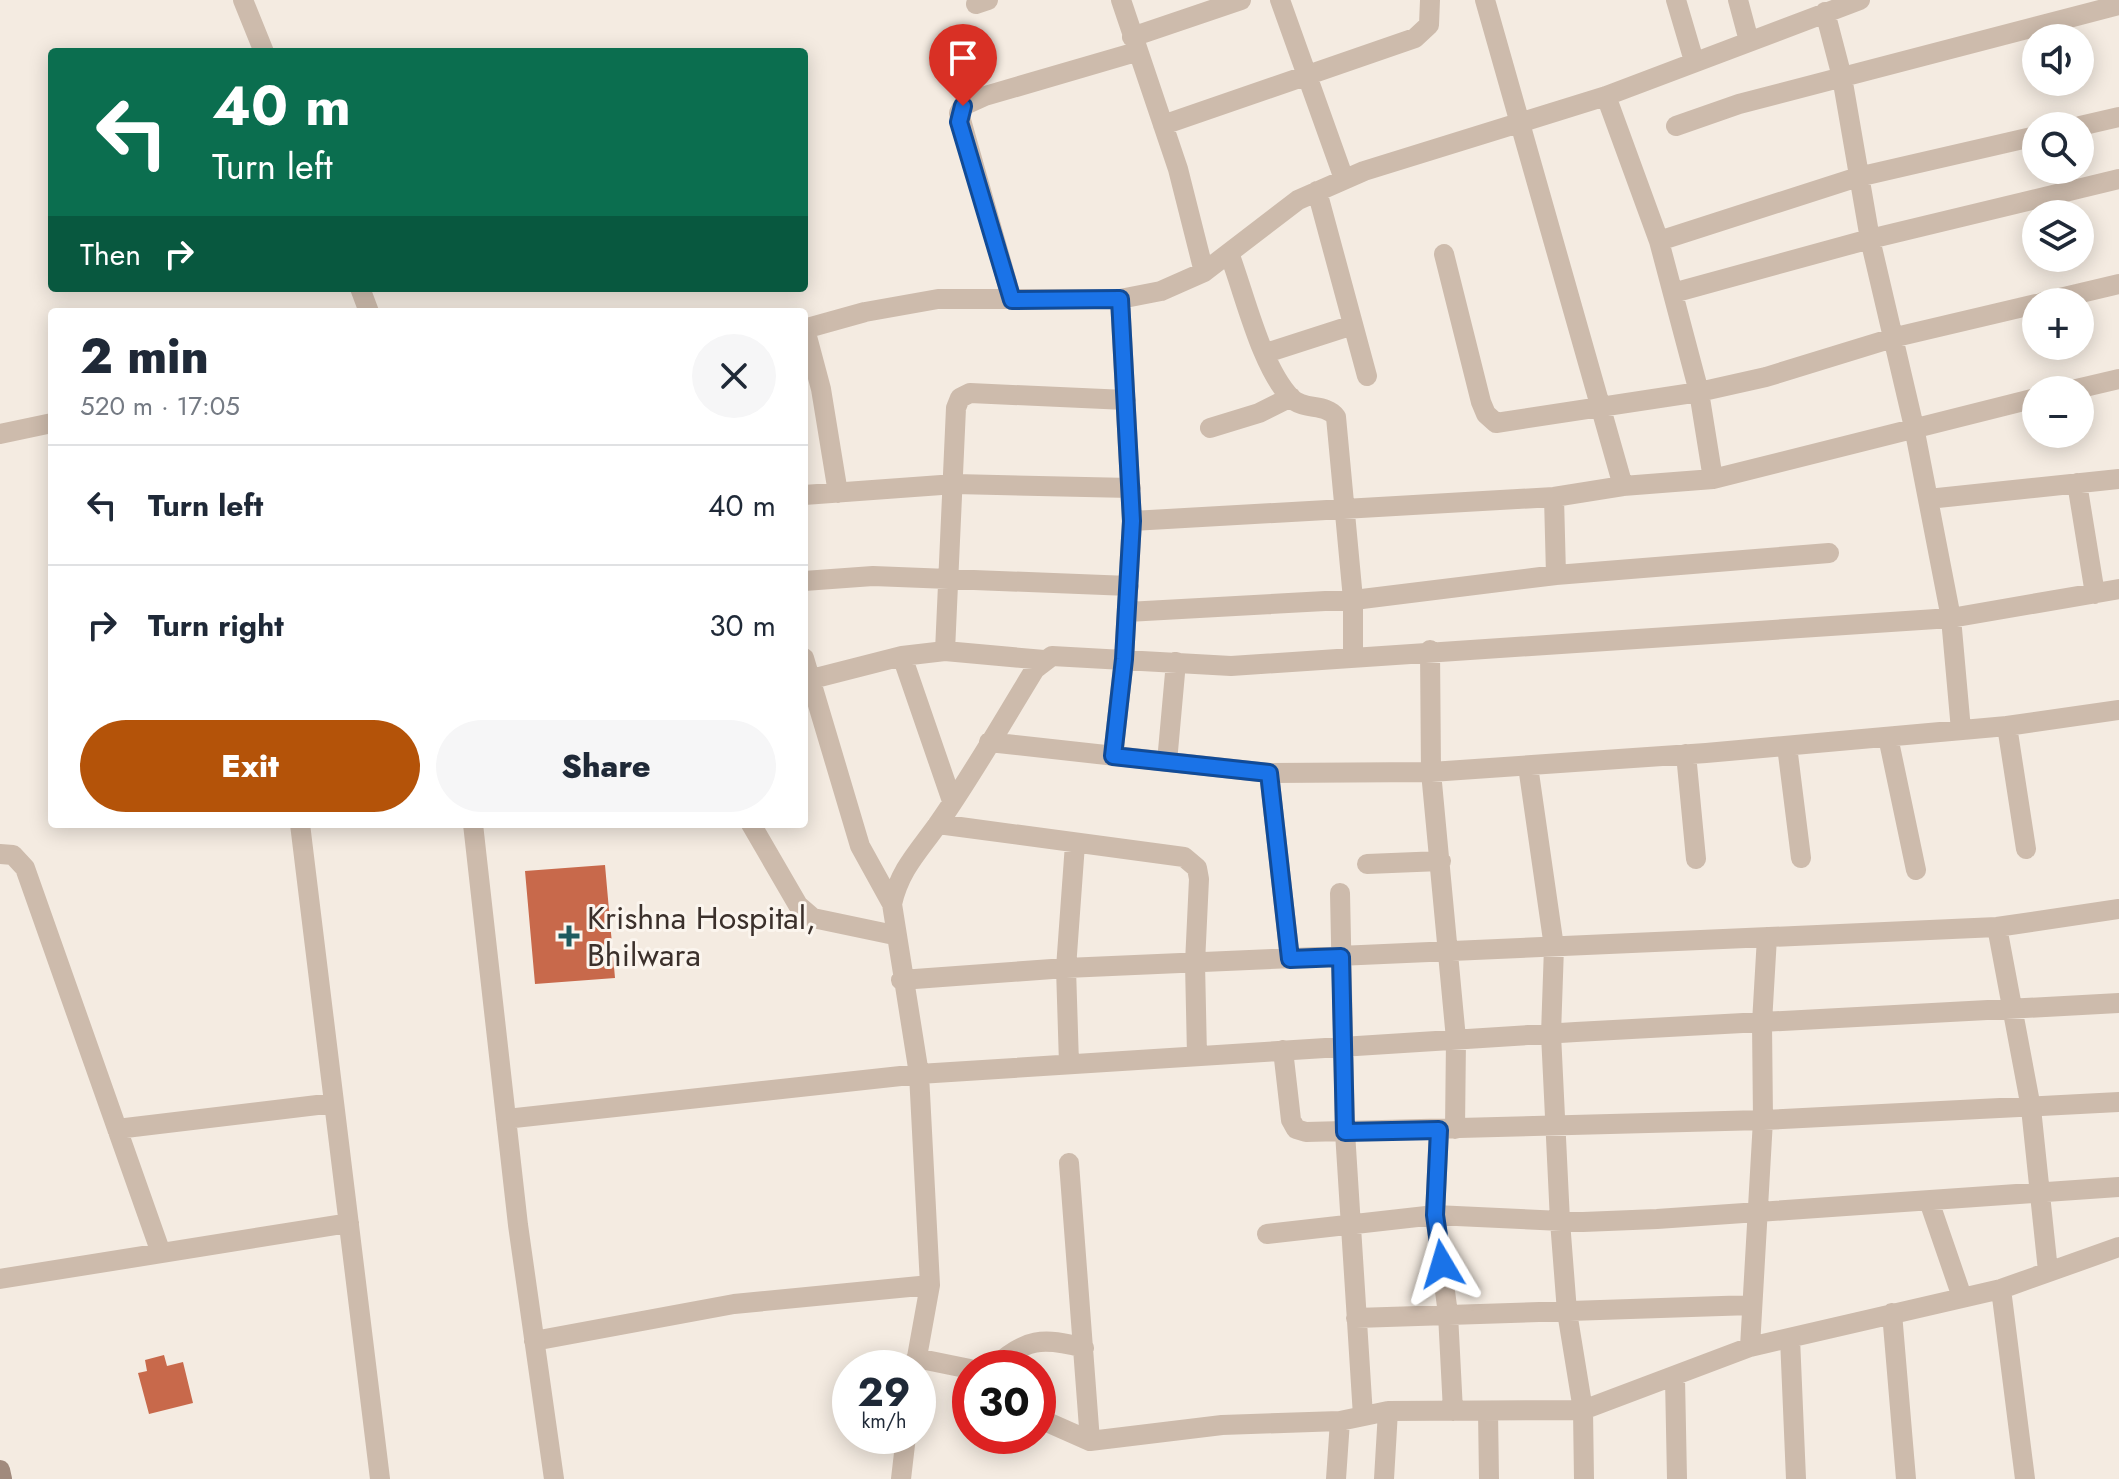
<!DOCTYPE html>
<html lang="en">
<head>
<meta charset="utf-8">
<style>
	body { margin:0; font-family:Jost,sans-serif; background:#f6f6f7; color:#1f2937; height:100vh; display:flex; flex-direction:column; font-size:30px; white-space:nowrap }
	* { box-sizing:border-box; margin:0 }
	p { font-size:26px; color:#747a83 }
	.icon { flex:none; width:44px; height:44px; fill:none; stroke:currentColor; stroke-width:2; stroke-linecap:round; stroke-linejoin:round }
	.map { position:relative; flex:1; overflow:hidden }
	.sheet { position:absolute; left:48px; top:308px; width:760px; height:520px; display:flex; flex-direction:column; background:#fff; border-radius:8px; box-shadow:0 4px 20px #0003 }
	.sheet>* { flex:none }
	.guide { position:absolute; left:48px; top:48px; width:760px; height:244px; border-radius:8px; box-shadow:0 4px 20px #0003; background:#0b6e4f; color:#fff; overflow:hidden }
	.controls { position:absolute; left:2022px; top:24px; display:grid; gap:16px }
	.controls a { display:grid; place-items:center; width:72px; height:72px; border-radius:50%; background:#fff; box-shadow:0 4px 20px #0003; font-size:40px }
	.speed { position:absolute; left:832px; top:1350px; display:flex; gap:16px; font-size:40px; font-weight:700; text-align:center }
	.speed>* { display:grid; place-content:center; width:104px; height:104px; border-radius:50%; background:#fff; box-shadow:0 4px 20px #0003; line-height:1 }
	.speed small { font-size:20px; font-weight:400 }
	.speed .limit { border:12px solid #d22; background:#fff; color:#111 }
	.pin { position:absolute; display:grid; place-items:center; width:68px; height:68px; color:#fff; margin:-82px -34px; border-radius:50% 50% 50% 0; rotate:-45deg; box-shadow:0 0 8px #0007 }
	.pin .icon { rotate:45deg }
	.me { position:absolute; width:88px; margin:-44px; rotate:353deg; stroke-linejoin:round; filter:drop-shadow(0 0 6px #0008) }
	.turn { display:flex; align-items:center; gap:28px; height:168px; padding:0 32px; font-size:36px }
	.turn .icon { width:104px; height:104px; stroke-width:2.5 }
	.turn b { display:block; font-size:56px; line-height:68px }
	.then { display:flex; align-items:center; height:76px; padding:0 32px; background:#0003; gap:16px; font-size:30px }
	.round { display:grid; place-items:center; flex:none; width:84px; height:84px; border-radius:42px; background:#f6f6f7 }
	.head { display:flex; align-items:center; justify-content:space-between; height:136px; padding:0 32px }
	h1 { font-size:48px; font-weight:800; line-height:60px }
	.primary-button { display:flex; gap:16px; margin-top:auto; padding:16px 32px }
	.primary-button a { flex:1; height:92px; border-radius:48px; background:#b45309; color:#fff; font-size:32px; font-weight:800; line-height:92px; text-align:center }
	.primary-button a+a { background:#f6f6f7; color:#1f2937 }
	ul { padding:0; list-style:none }
	li { display:flex; align-items:center; gap:24px; height:120px; padding:0 32px; border-top:2px solid #e0e1e3 }
	li div { flex:1 }
	li b { display:block; font-size:30px }
	li em { font-style:normal }
	.map>svg:first-child { display:block }
	.building { fill:#c8694b }
	.lines { fill:none; stroke-linecap:round; stroke-linejoin:round }
	.minor { stroke:#cdbbac; stroke-width:20 }
	.secondary { stroke:#a18a7d; stroke-width:20 }
	.route-casing { stroke:#114b97; stroke-width:20 }
	.route { stroke:#1a73e8; stroke-width:14 }
	.poi-dot { fill:#1f5a5e; stroke:#fbf5ee; stroke-width:3 }
	.labels { text-anchor:middle; stroke-width:6; stroke-linejoin:round; paint-order:stroke }
	.poi-label { font-size:32px; fill:#3b302b; stroke:#fbf5ee; text-anchor:start }
</style>
</head>
<body>
<div class="map">
<svg width="2119" height="1479" viewBox="0 0 2119 1479">
	<rect width="100%" height="100%" fill="#f4ebe1"/>
	<!-- building -->
	<path class="building" d="M 605,865 L 615,978 L 535,984 L 525,871 Z
		M 164,1355 L 167,1366 L 183,1362 L 193,1403 L 149,1414 L 138,1373 L 147,1371 L 145,1360 Z"/>
	<g class="lines">
		<!-- minor -->
		<path class="minor" d="M 243,0 L 264,52
			M 1121,0 L 1178,169 L 1204,272
			M 1280,0 L 1344,179
			M 1485,0 L 1623,486
			M 1676,0 L 1694,61
			M 1738,0 L 1749,41
			M 976,4 L 988,0
			M 1825,12 L 1842,77 L 1870,239 L 1914,427 L 1951,618 L 1961,730
			M 1132,37 L 1241,0
			M 1606,96 L 1659,241 L 1699,392 L 1713,479
			M 1163,125 L 1415,38 L 1429,25 L 1430,0
			M 1676,126 L 1739,104 L 2119,5
			M 2080,126 L 2119,117
			M 1317,191 L 1367,376
			M 1659,241 L 1858,177 L 2036,136
			M 1229,253 C 1245,295 1261,367 1291,398 C 1304,411 1326,403 1336,417 L 1353,599 L 1353,658
			M 1444,254 L 1481,402 L 1486,414 L 1496,423 L 1699,392 L 1766,377 L 1896,337 L 2036,304
			M 360,288 L 369,312
			M 1673,293 L 1870,239 L 2119,179
			M 1012,300 L 959,113 L 963,106 L 985,96 L 1136,52
			M 2043,302 L 2119,284
			M 804,329 L 865,312 L 938,299 L 1120,299 L 1161,291 L 1204,272 L 1298,200 L 1364,171 L 1606,96 L 1860,0
			M 805,329 L 821,389 L 838,493
			M 1266,353 L 1353,325
			M 2072,390 L 2119,379
			M 1210,428 L 1259,413 L 1291,397
			M 0,434 L 52,423
			M 2077,483 L 2095,594
			M 804,495 L 955,484 L 1131,488
			M 1554,497 L 1556,575
			M 1928,499 L 2119,479
			M 1132,521 L 1554,497 L 1623,486 L 1713,479 L 2036,398
			M 804,581 L 873,576 L 1129,586
			M 2119,589 L 1951,618 L 1231,666 L 1052,656 L 1035,669 C 1003,721 973,774 938,824 C 919,851 900,869 892,904 L 919,1074 L 1576,1032 L 2119,1003
			M 1127,612 L 1362,599 L 1556,575 L 1829,553
			M 1430,650 L 1431,772 L 1456,1039 L 1455,1129
			M 945,651 L 956,408 L 960,398 L 970,393 L 1126,400
			M 902,656 L 952,801
			M 804,658 L 860,846 L 892,904
			M 804,681 L 902,656 L 945,651 L 1044,660
			M 2007,726 L 2026,849
			M 1888,737 L 1916,870
			M 989,742 L 1269,773 L 1431,772 L 1706,753 L 2007,726 L 2119,710
			M 1787,746 L 1801,858
			M 1686,754 L 1696,859
			M 1113,756 L 1124,659 L 1132,521 L 1120,299
			M 1167,762 L 1176,662
			M 1528,766 L 1554,947 L 1551,1034 L 1560,1221 L 1567,1312 L 1583,1410 L 1584,1479
			M 1269,773 L 1290,959
			M 300,824 L 380,1479
			M 473,824 L 518,1225 L 554,1479
			M 751,824 L 798,905 L 813,918 L 894,935
			M 938,824 L 1184,857 L 1197,868 L 1199,879 L 1195,963 L 1197,1056
			M 0,854 L 13,855 L 25,868 L 161,1253
			M 1367,864 L 1441,861
			M 1340,893 L 1345,1132 L 1363,1416
			M 1997,927 L 2031,1108 L 2048,1271
			M 901,980 L 1066,968 L 1997,927 L 2119,909
			M 1283,1050 L 1291,1120 L 1296,1129 L 1306,1132 L 1763,1120 L 2119,1102
			M 1069,1064 L 1066,968 L 1075,844
			M 506,1119 L 919,1074 L 930,1285 L 915,1368
			M 117,1129 L 334,1103
			M 1439,1130 L 1435,1215 L 1448,1314 L 1453,1411
			M 1069,1163 L 1090,1441
			M 1929,1201 L 1962,1297
			M 1267,1234 L 1435,1215 L 1583,1222 L 1657,1219 L 2119,1187
			M 0,1279 L 349,1223
			M 2001,1289 L 2025,1479
			M 1892,1313 L 1906,1479
			M 1356,1318 L 1752,1305
			M 1790,1338 L 1796,1479
			M 534,1341 L 734,1304 L 930,1285
			M 1750,1347 L 1763,1120 L 1762,1023 L 1767,937
			M 916,1358 L 970,1369
			M 993,1368 C 1025,1338 1043,1337 1084,1348
			M 1675,1378 L 1677,1479
			M 1488,1411 L 1489,1479
			M 1038,1418 L 1090,1441 L 1222,1425 L 1340,1421 L 1388,1411 L 1583,1410 L 1750,1347 L 2001,1289 L 2119,1247
			M 901,1479 L 906,1436
			M 1336,1479 L 1340,1421
			M 1384,1479 L 1388,1411"/>
		<!-- secondary -->
		<path class="secondary" d="M 0,1470 L 2,1479"/>
	</g>
	<g class="lines">
		<defs>
			<path id="route" d="M 963,106 L 959,122 L 1012,300 L 1120,299 L 1132,521 L 1124,659 L 1113,756 L 1269,773 L 1290,959 L 1341,957 L 1345,1132 L 1439,1130 L 1435,1215 L 1442,1264"/>
		</defs>
		<!-- route casing -->
		<use href="#route" class="route-casing"/>
		<!-- route -->
		<use href="#route" class="route"/>
	</g>
	<!-- markers -->
	<path class="poi-dot" d="M565 924h8v8h8v8h-8v8h-8v-8h-8v-8h8z"/>
	<g class="labels">
		<!-- poi labels -->
		<g class="poi-label">
			<text x="587" y="929">Krishna Hospital,<tspan x="587" dy="37">Bhilwara</tspan></text>
		</g>
	</g>
</svg>
<div class="controls">
<a><svg class="icon" aria-label="sound" viewBox="0 0 24 24"><path d="M4 9h4l5-4v14l-5-4H4zM17 9q2 3 0 6"/></svg></a>
<a><svg class="icon" aria-label="search" viewBox="0 0 24 24"><circle cx="10" cy="10" r="6"/><path d="M15 15l6 6"/></svg></a>
<a><svg class="icon" aria-label="layers" viewBox="0 0 24 24"><path d="M12 4l9 5-9 5-9-5zM3 14l9 5 9-5"/></svg></a>
<a>+</a>
<a>−</a>
</div>
<div class="speed"><div>29<small>km/h</small></div><div class="limit">30</div></div>
<div class="pin" style="left:963px;top:106px;background:#d93025"><svg class="icon" aria-label="arrive" viewBox="0 0 24 24"><path d="M6 21V4h12l-3 4 3 4H6"/></svg></div>
<svg class="me" style="left:1442px;top:1264px" viewBox="-20 -20 40 40"><path d="M0-17L14 15 0 8-14 15z" fill="#1a73e8" stroke="#fff" stroke-width="4"/></svg>
<div class="guide">
<div class="turn"><svg class="icon" aria-label="left" viewBox="0 0 24 24"><path d="M17 20v-9H6M10 6l-5 5 5 5"/></svg><div><b>40 m</b>Turn left</div></div>
<div class="then">Then<svg class="icon" aria-label="right" viewBox="0 0 24 24"><path d="M7 20v-9h11M14 6l5 5-5 5"/></svg></div>
</div>
<section class="sheet">
<div class="head"><div><h1>2 min</h1><p>520 m · 17:05</p></div><a class="round"><svg class="icon" aria-label="close" viewBox="0 0 24 24"><path d="M6 6l12 12M18 6L6 18"/></svg></a></div>
<ul>
<li><svg class="icon" aria-label="left" viewBox="0 0 24 24"><path d="M17 20v-9H6M10 6l-5 5 5 5"/></svg><div><b>Turn left</b></div><em>40 m</em></li>
<li><svg class="icon" aria-label="right" viewBox="0 0 24 24"><path d="M7 20v-9h11M14 6l5 5-5 5"/></svg><div><b>Turn right</b></div><em>30 m</em></li>
</ul>
<div class="primary-button"><a>Exit</a><a>Share</a></div>
</section>
</div>
</body>
</html>
